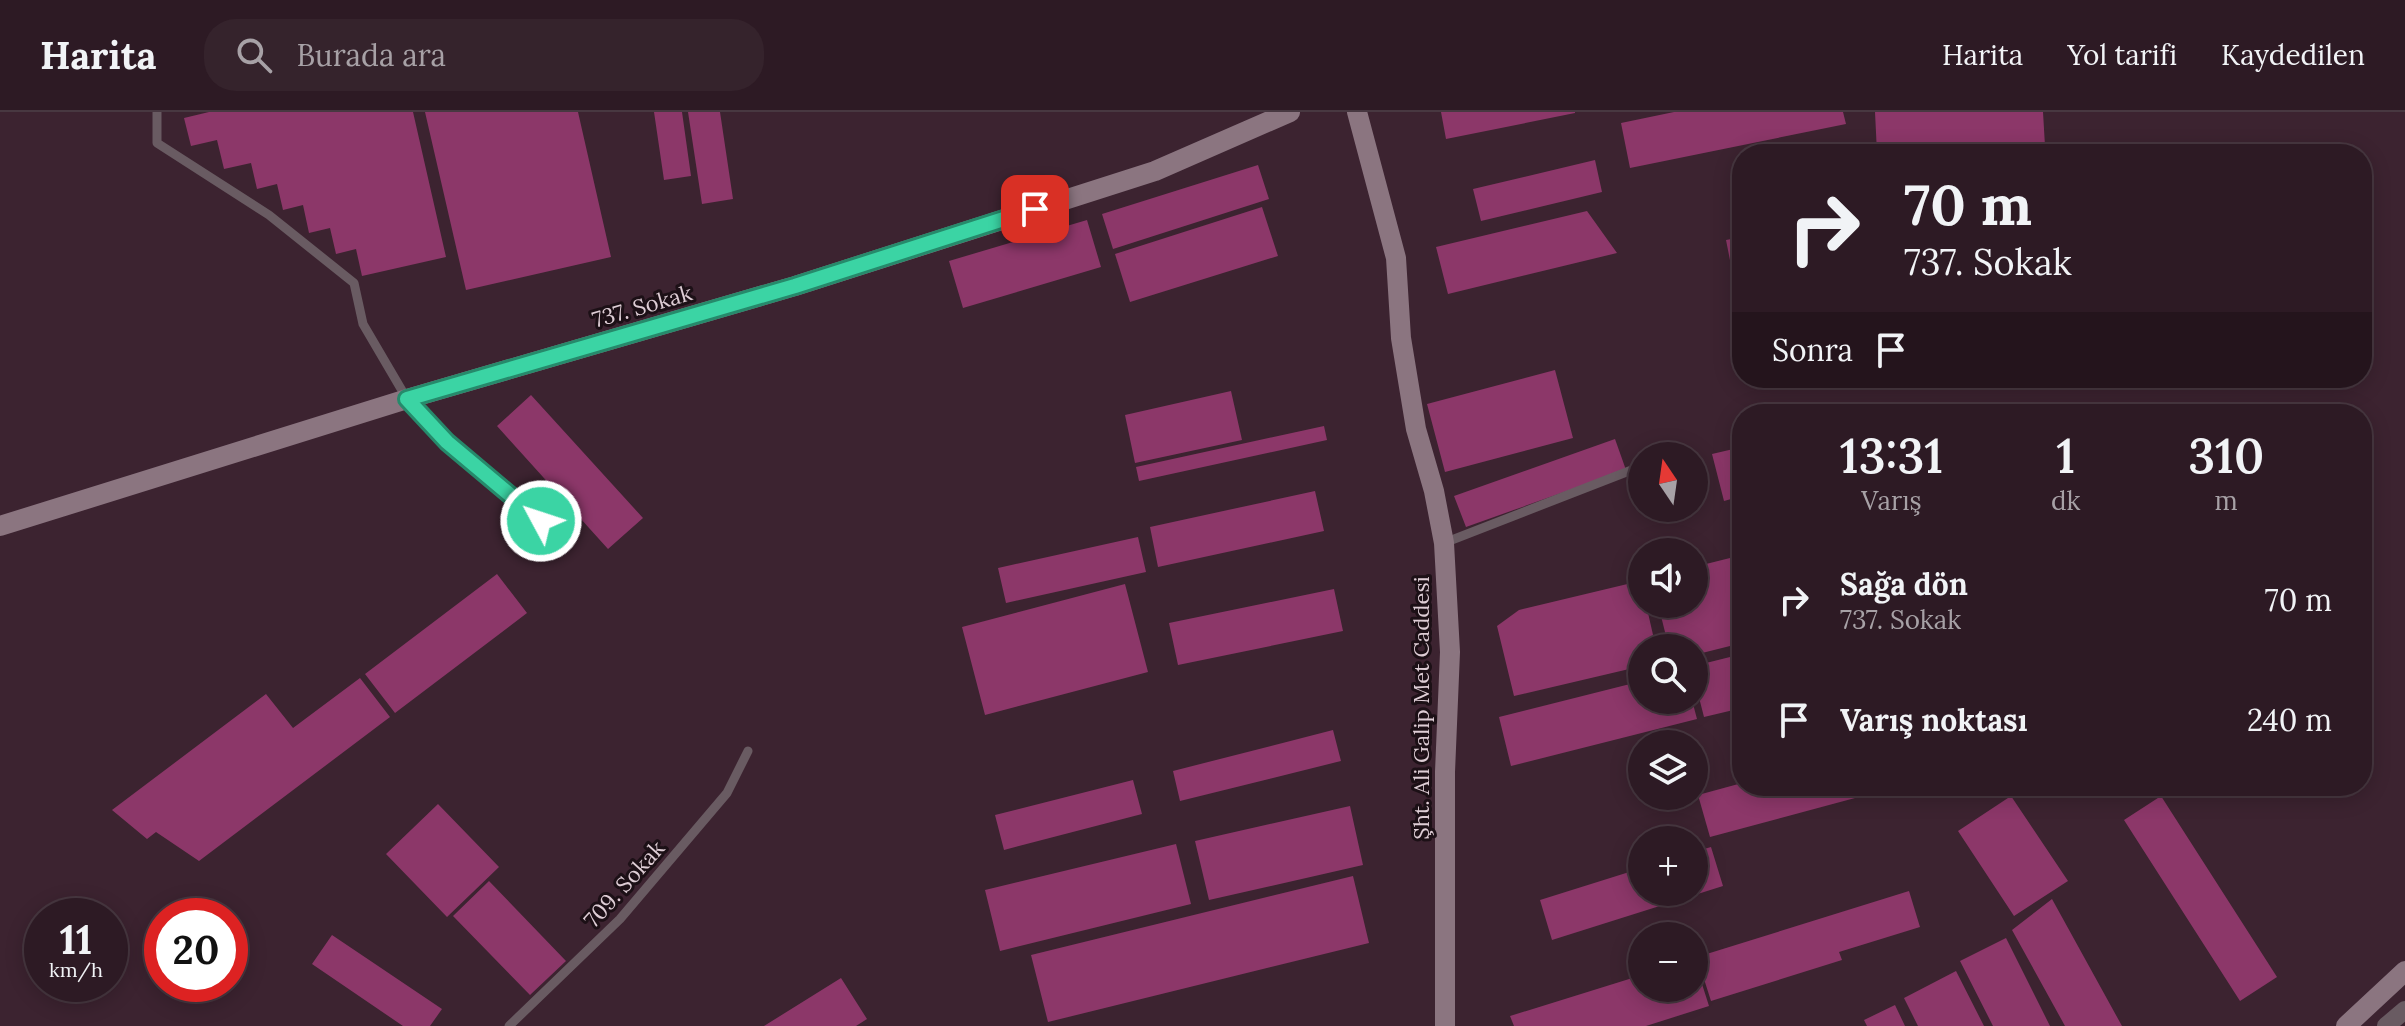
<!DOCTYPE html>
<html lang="tr">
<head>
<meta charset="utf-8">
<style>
	body { margin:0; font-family:Lora,serif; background:#35232c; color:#f1f3f6; height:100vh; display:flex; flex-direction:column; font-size:30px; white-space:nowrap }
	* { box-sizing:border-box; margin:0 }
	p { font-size:26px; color:#a7a1a6 }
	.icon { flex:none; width:44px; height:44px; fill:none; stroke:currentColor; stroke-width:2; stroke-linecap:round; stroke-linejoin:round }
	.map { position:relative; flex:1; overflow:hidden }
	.details { position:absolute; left:1732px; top:292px; width:640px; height:392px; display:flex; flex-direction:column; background:#2d1a24; border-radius:32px; box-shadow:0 4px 20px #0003,0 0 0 2px #483841 }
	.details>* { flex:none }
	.banner { position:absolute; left:1732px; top:32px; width:640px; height:244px; border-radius:32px; box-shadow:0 4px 20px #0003,0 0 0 2px #483841; background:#2d1a24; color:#f1f3f6; overflow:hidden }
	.needle { width:52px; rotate:347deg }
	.controls { position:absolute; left:1628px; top:330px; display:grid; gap:16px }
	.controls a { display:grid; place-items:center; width:80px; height:80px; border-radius:50%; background:#2d1a24; box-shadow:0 4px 20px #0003,0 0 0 2px #483841; font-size:40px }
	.speed { position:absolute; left:24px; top:786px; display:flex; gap:16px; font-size:40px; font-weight:700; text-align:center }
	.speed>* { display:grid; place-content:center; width:104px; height:104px; border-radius:50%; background:#2d1a24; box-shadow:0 4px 20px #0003,0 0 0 2px #483841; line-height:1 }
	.speed small { font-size:20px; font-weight:400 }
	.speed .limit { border:12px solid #d22; background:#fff; color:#111 }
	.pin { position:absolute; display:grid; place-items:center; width:68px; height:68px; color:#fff; margin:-34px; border-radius:16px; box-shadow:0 4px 12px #0006 }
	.me { position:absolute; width:88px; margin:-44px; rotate:310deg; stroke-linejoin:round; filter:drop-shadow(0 0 6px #0008) }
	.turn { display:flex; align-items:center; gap:28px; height:168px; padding:0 40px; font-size:36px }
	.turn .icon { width:104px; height:104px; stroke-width:2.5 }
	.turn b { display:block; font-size:56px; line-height:68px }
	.then { display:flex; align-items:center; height:76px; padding:0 40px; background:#0003; gap:16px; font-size:30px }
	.eta { display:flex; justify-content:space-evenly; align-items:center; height:136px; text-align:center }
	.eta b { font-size:48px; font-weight:600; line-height:56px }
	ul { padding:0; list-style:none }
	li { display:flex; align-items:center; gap:24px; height:120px; padding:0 40px }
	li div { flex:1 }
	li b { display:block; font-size:30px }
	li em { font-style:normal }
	header { display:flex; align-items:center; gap:48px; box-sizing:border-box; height:112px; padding:0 40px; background:#2d1a24; border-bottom:2px solid #483841 }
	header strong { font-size:38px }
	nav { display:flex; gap:44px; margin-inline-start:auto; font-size:28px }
	.search { width:560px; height:72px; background:#35232c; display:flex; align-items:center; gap:20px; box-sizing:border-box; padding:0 28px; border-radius:32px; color:#a7a1a6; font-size:30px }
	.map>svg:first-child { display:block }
	.building { fill:#8c3769 }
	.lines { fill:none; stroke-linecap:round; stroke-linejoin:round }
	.lane { stroke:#695b62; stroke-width:9 }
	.street { stroke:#695b62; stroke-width:18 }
	.secondary { stroke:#8b7580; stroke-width:20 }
	.route-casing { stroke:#268a6b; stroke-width:20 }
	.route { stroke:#3bd4a4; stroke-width:14 }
	.labels { text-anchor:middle; stroke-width:6; stroke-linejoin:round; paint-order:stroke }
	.street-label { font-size:22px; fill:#decdd5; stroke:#1c1016 }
</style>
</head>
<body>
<header>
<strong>Harita</strong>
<div class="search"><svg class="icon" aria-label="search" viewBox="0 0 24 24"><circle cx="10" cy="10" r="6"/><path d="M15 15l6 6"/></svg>Burada ara</div>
<nav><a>Harita</a><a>Yol tarifi</a><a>Kaydedilen</a></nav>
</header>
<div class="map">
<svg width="2405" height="914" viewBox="0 0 2405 914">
	<rect width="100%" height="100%" fill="#3c2330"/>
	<!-- building -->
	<path class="building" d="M 209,0 L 413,0 L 446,145 L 362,164 L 356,137 L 336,142 L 330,116 L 309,121 L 303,93 L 283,98 L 277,72 L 257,77 L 251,51 L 224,57 L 217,28 L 191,34 L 184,6 Z
		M 425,0 L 578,0 L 611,145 L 466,178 Z
		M 654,0 L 682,0 L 691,64 L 664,68 Z
		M 688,0 L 720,0 L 733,87 L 702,92 Z
		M 1441,0 L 1575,0 L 1575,1 L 1446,27 Z
		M 1674,0 L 1843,0 L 1846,12 L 1630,56 L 1621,11 Z
		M 1875,0 L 2043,0 L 2045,34 L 1877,41 Z
		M 1595,48 L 1602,80 L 1481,109 L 1473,77 Z
		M 1258,53 L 1269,87 L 1113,137 L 1102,102 Z
		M 1262,95 L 1278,144 L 1130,190 L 1115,142 Z
		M 1587,99 L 1617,141 L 1448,182 L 1436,135 Z
		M 1087,108 L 1101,155 L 963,196 L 949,149 Z
		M 1742,125 L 1742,204 L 1741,204 L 1726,128 Z
		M 1555,258 L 1573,326 L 1445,360 L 1427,292 Z
		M 1231,279 L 1242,328 L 1135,351 L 1125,303 Z
		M 531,283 L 643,406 L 608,437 L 497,314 Z
		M 1324,314 L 1327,328 L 1139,369 L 1136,355 Z
		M 1615,327 L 1626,358 L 1466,415 L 1454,384 Z
		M 1742,335 L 1742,384 L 1724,389 L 1712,342 Z
		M 1315,379 L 1324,419 L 1158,455 L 1150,415 Z
		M 1138,425 L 1146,460 L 1006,491 L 998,456 Z
		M 1742,443 L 1742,531 L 1694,543 L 1694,536 L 1669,536 L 1658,492 L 1694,492 L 1694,455 Z
		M 497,462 L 527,501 L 395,601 L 365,562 Z
		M 1640,469 L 1642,492 L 1646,492 L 1656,536 L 1642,536 L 1642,554 L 1514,584 L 1497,514 L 1519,498 Z
		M 1125,472 L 1148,560 L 985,603 L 962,515 Z
		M 1334,477 L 1343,519 L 1178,553 L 1169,511 Z
		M 1742,542 L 1742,596 L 1704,605 L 1694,566 L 1694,554 Z
		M 360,566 L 390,605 L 199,749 L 156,720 L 147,727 L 112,698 L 266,582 L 293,616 Z
		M 1642,569 L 1642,588 L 1692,588 L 1697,607 L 1511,654 L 1499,605 Z
		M 1333,618 L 1341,649 L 1180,689 L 1173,659 Z
		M 1133,668 L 1142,702 L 1004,738 L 995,703 Z
		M 1742,671 L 1742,674 L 1880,674 L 1881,679 L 1710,725 L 1698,683 Z
		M 2011,684 L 2068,769 L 2014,804 L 1958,719 Z
		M 2161,684 L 2277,865 L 2240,889 L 2124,708 Z
		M 438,692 L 499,755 L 447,805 L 386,742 Z
		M 1350,694 L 1363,753 L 1209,788 L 1195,729 Z
		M 1176,732 L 1191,792 L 1000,839 L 985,778 Z
		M 1711,735 L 1723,774 L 1552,828 L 1540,788 L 1642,756 L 1642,780 L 1694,780 L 1694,740 Z
		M 1353,764 L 1369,831 L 1048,910 L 1031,843 Z
		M 489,769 L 566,849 L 530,883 L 453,804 Z
		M 1909,779 L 1920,815 L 1839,840 L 1842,848 L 1711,889 L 1697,845 Z
		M 2052,787 L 2122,914 L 2065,914 L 2012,818 Z
		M 332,823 L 442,897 L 430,914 L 403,914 L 312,852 Z
		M 2006,826 L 2050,914 L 1993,914 L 1960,849 Z
		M 1695,850 L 1709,894 L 1646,914 L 1514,914 L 1510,904 L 1642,863 L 1642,876 L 1694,876 Z
		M 1956,859 L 1984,914 L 1918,914 L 1904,886 Z
		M 841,866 L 867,907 L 856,914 L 764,914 Z
		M 1895,893 L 1905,914 L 1867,914 L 1864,908 Z"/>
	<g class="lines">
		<!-- lane -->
		<path class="lane" d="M 157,0 L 157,31 L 269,103 L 354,171 L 363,212 L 407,287 L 447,330 L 541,409
			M 1444,431 L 1642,354
			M 509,914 L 620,807 L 727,681 L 748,639"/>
		<!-- street -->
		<path class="street" d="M 2386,914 L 2405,898"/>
		<!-- secondary -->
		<path class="secondary" d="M 1357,0 L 1396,146 L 1401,226 L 1416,317 L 1434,379 L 1444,431 L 1450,540 L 1445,660 L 1445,914
			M 0,414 L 407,287 L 795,174 L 1155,59 L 1290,0
			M 2346,914 L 2405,859"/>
	</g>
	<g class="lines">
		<defs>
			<path id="route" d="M 541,409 L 447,330 L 407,287 L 795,174 L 1035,97"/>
		</defs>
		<!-- route casing -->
		<use href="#route" class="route-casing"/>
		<!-- route -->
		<use href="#route" class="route"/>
	</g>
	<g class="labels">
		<!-- street labels -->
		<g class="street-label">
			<text transform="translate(642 194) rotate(-16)" y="8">737. Sokak</text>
			<text transform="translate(1421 596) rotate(-90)" y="8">Şht. Ali Galip Met Caddesi</text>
			<text transform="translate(624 772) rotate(-48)" y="8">709. Sokak</text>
		</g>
	</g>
</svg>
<div class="controls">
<a><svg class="needle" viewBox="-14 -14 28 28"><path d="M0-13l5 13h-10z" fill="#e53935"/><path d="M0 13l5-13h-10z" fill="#a7a1a6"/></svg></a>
<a><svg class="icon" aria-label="sound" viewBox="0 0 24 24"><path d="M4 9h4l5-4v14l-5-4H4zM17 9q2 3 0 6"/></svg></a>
<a><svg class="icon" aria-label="search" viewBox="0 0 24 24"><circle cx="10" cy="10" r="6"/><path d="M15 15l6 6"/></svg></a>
<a><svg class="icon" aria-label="layers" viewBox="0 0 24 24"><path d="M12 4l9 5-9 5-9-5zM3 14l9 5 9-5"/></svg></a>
<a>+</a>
<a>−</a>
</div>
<div class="speed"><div>11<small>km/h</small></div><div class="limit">20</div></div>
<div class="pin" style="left:1035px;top:97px;background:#d93025"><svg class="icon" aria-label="arrive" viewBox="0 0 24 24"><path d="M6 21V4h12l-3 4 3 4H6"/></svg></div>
<svg class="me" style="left:541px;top:409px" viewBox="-20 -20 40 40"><circle r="17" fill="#3bd4a4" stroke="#fff" stroke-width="3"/><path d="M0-11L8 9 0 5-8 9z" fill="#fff"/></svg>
<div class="banner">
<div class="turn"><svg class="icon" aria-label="right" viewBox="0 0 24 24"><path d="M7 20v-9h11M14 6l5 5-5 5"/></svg><div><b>70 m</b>737. Sokak</div></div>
<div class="then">Sonra<svg class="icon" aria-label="arrive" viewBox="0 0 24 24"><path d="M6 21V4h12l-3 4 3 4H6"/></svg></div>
</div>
<section class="details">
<div class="eta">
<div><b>13:31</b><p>Varış</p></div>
<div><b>1</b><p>dk</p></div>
<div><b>310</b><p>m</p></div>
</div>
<ul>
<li><svg class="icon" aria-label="right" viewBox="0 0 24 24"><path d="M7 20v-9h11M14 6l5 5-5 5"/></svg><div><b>Sağa dön</b><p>737. Sokak</p></div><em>70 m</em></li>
<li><svg class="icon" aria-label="arrive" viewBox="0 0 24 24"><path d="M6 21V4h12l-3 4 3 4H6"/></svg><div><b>Varış noktası</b></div><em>240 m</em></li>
</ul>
</section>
</div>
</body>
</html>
